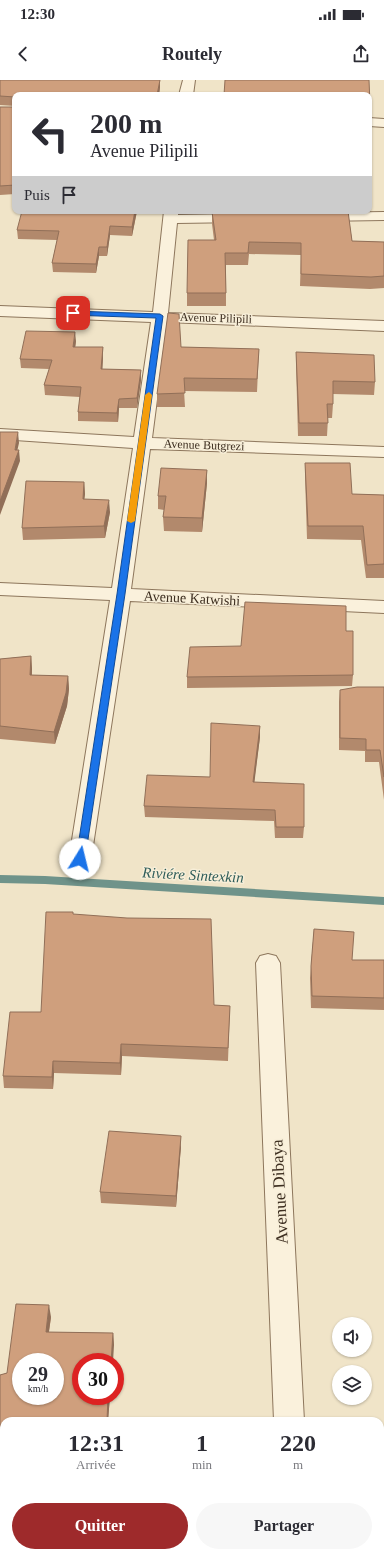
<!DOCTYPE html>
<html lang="fr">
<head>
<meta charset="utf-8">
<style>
	body { margin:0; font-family:Georgia,serif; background:#f7f7f7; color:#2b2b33; height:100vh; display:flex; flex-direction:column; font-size:15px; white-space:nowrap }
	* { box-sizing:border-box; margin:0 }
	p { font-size:13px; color:#7c7c81 }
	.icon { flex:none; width:22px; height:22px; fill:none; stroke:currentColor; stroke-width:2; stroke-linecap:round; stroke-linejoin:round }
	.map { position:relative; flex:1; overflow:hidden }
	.panel { position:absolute; left:0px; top:1337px; width:384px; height:140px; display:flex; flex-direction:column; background:#fff; border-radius:12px 12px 0 0; box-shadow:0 1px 3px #0004 }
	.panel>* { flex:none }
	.banner { position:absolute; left:12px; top:12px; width:360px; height:122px; border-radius:8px; box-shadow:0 1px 3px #0004; background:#fff; color:#2b2b33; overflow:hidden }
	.tools { position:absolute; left:332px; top:1237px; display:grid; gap:8px }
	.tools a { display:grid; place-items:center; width:40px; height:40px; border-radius:50%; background:#fff; box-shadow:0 1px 3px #0004; font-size:20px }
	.speed { position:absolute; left:12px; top:1273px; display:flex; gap:8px; font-size:20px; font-weight:700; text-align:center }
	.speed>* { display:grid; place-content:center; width:52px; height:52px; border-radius:50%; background:#fff; box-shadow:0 1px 3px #0004; line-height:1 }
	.speed small { font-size:10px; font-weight:400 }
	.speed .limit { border:6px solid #d22; background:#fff; color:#111 }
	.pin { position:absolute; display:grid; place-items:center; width:34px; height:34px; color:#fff; margin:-17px; border-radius:8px; box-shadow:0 2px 6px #0006 }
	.me { position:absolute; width:44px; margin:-22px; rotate:9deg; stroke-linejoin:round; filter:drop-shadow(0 0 3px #0008) }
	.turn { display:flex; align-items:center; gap:14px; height:84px; padding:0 12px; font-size:18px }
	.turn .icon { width:52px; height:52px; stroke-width:2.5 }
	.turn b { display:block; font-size:28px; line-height:34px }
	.then { display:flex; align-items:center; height:38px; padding:0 12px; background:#0003; gap:8px; font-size:15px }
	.eta { display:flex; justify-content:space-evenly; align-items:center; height:68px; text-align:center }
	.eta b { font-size:24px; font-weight:700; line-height:28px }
	.action { display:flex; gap:8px; margin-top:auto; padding:8px 12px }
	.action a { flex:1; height:46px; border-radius:24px; background:#9e2a2b; color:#fff; font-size:16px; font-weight:700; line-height:46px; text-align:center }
	.action a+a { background:#f7f7f7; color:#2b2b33 }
	.status { display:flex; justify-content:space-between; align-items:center; height:28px; padding:0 20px; background:#fff; direction:ltr }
	.status svg { height:11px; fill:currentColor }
	header { display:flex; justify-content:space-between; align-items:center; height:52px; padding:0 12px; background:#fff; font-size:18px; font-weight:700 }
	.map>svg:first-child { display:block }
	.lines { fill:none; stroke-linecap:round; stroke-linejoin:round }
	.stream { fill:#6f938a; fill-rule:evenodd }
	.minor-casing { stroke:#8d765c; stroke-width:2 }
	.minor { fill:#faf1dc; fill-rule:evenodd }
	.wall { fill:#b2896c }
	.shaded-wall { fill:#916f58 }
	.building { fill:#cf9f7d; stroke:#916f58; fill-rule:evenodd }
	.route { fill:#1a73e8; stroke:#114b97 }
	.slow { fill:#f59e0b }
	.labels { text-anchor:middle; stroke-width:3; stroke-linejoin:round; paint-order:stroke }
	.far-street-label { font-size:12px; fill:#3d2e20; stroke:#f7eed8 }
	.street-label { font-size:14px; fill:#3d2e20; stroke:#f7eed8 }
	.water-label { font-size:15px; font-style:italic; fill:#2f5d5a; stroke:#f7eed8 }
	.near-street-label { font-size:17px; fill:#3d2e20; stroke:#f7eed8 }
</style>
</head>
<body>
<div class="status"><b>12:30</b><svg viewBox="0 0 49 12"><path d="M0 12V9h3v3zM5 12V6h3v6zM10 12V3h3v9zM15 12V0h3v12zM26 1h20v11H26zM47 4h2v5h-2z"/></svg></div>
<header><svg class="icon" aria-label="back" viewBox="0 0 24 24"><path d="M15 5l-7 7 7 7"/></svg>Routely<svg class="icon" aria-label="share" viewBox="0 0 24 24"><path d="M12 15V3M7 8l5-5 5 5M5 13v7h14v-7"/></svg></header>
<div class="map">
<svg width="384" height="1477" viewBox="0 0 384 1477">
	<rect width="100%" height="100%" fill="#f0e4c8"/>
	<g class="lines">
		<!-- stream -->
		<path class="stream" d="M 0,795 L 45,796 L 384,817 L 384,825 L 45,804 L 0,803 Z"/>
		<defs>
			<path id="minor" d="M 183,0 L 195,0 L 193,15 L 179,15 Z
				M 369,38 L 384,39 L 384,47 L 369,46 Z
				M 164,131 L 178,131 L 178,135 L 243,134 L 248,135 L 250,138 L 248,141 L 243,142 L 177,143 L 168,233 L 384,241 L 384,251 L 167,242 L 152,358 L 384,367 L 384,377 L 150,369 L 131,509 L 384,521 L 384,533 L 130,521 L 91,779 L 88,785 L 80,787 L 72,785 L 69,779 L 110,520 L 0,515 L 0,503 L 112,508 L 133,368 L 0,359 L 0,349 L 134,357 L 151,242 L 0,236 L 0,226 L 153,232 Z
				M 384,132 L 384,140 L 319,141 L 314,140 L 312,137 L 314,134 L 319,133 Z
				M 268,874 L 276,876 L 280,883 L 304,1341 L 274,1341 L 256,883 L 260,876 Z
				M 279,1473 L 311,1473 L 312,1477 L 280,1477 Z"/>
		</defs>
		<!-- minor casing -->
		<use href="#minor" class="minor-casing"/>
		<!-- minor -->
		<use href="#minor" class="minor"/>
	</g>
	<!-- wall -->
	<path class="wall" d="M 0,0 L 160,0 L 160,7 L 159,15 L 15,15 L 15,26 L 0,25 Z
		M 0,27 L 15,27 L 15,114 L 0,115 Z
		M 137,131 L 132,156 L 110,155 L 107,176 L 99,176 L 96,193 L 53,192 L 52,183 L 57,160 L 18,159 L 17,150 Z
		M 210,131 L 348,131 L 352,161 L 384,162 L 384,208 L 370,209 L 300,206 L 301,175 L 249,174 L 248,185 L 226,185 L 226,226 L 187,226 L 187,213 L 214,160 L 212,144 L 212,132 L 211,132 Z
		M 76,261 L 75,267 L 103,267 L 103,277 L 102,289 L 141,290 L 141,300 L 137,328 L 119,328 L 118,342 L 78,341 L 78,332 L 80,317 L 45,315 L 44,305 L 49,289 L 21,288 L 20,279 Z
		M 181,267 L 259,269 L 257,312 L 184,311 L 185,327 L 157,327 L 157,314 Z
		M 296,272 L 375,302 L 374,315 L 333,314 L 333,324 L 332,338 L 328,338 L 327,356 L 298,356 L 296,285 Z
		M 305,383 L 352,414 L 384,415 L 384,498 L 366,498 L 361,460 L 307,459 L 305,396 Z
		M 207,390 L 207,403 L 202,452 L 164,451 L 163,437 L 164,430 L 158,429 L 158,416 Z
		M 84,402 L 85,414 L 84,419 L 110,432 L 105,458 L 23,460 L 22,448 Z
		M 346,551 L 353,595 L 352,606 L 187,608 L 187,597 L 241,566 Z
		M 31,576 L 32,589 L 32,595 L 68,596 L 69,609 L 67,626 L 55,664 L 0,659 L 0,579 Z
		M 384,607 L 384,720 L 379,682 L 365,682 L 365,671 L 339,670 L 339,622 L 340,610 Z
		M 260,646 L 260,657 L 254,702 L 304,747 L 303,758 L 275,758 L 274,741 L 145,737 L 144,726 L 210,697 Z
		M 73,834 L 214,925 L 230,926 L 228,981 L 122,976 L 121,995 L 54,993 L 53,1009 L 4,1008 L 3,996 L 41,932 Z
		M 314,849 L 352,880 L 384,880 L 384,930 L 311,928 L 310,898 Z
		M 181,1066 L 176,1127 L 101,1123 L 100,1112 Z
		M 51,1237 L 49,1252 L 113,1253 L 114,1265 L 81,1316 L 110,1316 L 108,1341 L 4,1341 L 4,1365 L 0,1365 L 0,1295 L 7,1293 Z"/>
	<!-- shaded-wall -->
	<path class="shaded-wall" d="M 160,0 L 160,7 L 159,15 L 157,15 Z
		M 135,131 L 137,131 L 132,156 L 132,147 Z
		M 110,146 L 110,155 L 107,176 L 107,167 Z
		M 99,167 L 99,176 L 96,193 L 96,184 Z
		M 75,252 L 76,261 L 74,277 L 73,267 Z
		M 103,267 L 103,277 L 102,299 L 101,289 Z
		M 141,290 L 141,300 L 137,328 L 137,318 Z
		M 119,319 L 119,328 L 118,342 L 117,333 Z
		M 18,352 L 19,363 L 16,376 L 19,370 L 20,381 L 0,435 L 0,421 L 15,370 Z
		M 207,390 L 207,403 L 202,452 L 202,438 Z
		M 84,402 L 85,414 L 83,431 L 83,419 Z
		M 109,420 L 110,432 L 105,458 L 104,446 Z
		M 31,576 L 32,589 L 31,608 L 30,595 Z
		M 68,596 L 69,609 L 67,626 L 55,664 L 54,652 Z
		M 260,646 L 260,657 L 253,714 L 253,702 Z
		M 121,964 L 122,976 L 121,995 L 120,983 Z
		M 53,981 L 54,993 L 53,1009 L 52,997 Z
		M 181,1056 L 181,1066 L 176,1127 L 176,1116 Z
		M 49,1225 L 51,1237 L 47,1264 L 46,1252 Z
		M 113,1253 L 114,1265 L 113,1282 L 111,1282 Z
		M 108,1316 L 110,1316 L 108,1341 L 107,1341 Z"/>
	<!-- building -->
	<path class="building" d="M 0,0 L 160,0 L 157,15 L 15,15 L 15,17 L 0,16 Z
		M 225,0 L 369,0 L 370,24 L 369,24 L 369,15 L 224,15 Z
		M 0,27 L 15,27 L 15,105 L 0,106 Z
		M 22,131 L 135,131 L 132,147 L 110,146 L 107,167 L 99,167 L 96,184 L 52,183 L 59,151 L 17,150 Z
		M 290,131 L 348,131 L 352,161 L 384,162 L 384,196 L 371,197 L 301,194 L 301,163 L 249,162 L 248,173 L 225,173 L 226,213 L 187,213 L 188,160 L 216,160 L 212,132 Z
		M 168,233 L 179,234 L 181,267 L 259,269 L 257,299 L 184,298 L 185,313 L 157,314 Z
		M 26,251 L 75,252 L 73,267 L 103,267 L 101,289 L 141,290 L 137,318 L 119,319 L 117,333 L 78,332 L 81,307 L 44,305 L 52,280 L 20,279 Z
		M 296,272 L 374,275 L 375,302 L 333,301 L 333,324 L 327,324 L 328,343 L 299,343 Z
		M 0,352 L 18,352 L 15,370 L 19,370 L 0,421 Z
		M 305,383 L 350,383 L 352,414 L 384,415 L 384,484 L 367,485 L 363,446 L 308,446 Z
		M 161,388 L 207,390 L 202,438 L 163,437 L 166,416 L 158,416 Z
		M 26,401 L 84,402 L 83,419 L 109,420 L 104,446 L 22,448 Z
		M 245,522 L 346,526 L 346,551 L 353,551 L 353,595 L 187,597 L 190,567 L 241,566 Z
		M 31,576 L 30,595 L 68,596 L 66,613 L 54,652 L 0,646 L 0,579 Z
		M 357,607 L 384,607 L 384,697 L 380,670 L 366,670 L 366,659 L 340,658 L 340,610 Z
		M 211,643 L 260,646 L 253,702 L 304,704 L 304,747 L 276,747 L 275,730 L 144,726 L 147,695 L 210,697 Z
		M 46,832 L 73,832 L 73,834 L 127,838 L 211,839 L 214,925 L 230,926 L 228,968 L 121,964 L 120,983 L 53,981 L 52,997 L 3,996 L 10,932 L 41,932 Z
		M 314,849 L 354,852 L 352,880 L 384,880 L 384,918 L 312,916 L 311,886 Z
		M 109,1051 L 181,1056 L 176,1116 L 100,1112 Z
		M 16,1224 L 49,1225 L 46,1252 L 113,1253 L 111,1282 L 81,1282 L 81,1316 L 108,1316 L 107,1341 L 4,1341 L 4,1353 L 0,1353 L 0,1295 L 7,1293 ZM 21,1282 L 55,1282 L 55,1316 L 21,1316 Z
		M 188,1473 L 236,1473 L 237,1477 L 188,1477 Z"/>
	<!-- route -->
	<path class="route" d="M 73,231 L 160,234 L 163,236 L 125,514 L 85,779 L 80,783 L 76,779 L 117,514 L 156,238 L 70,235 L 70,232 Z"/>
	<!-- slow -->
	<path class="slow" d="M 149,312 L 152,315 L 135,441 L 131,443 L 127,441 L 145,315 Z"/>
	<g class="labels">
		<!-- far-street labels -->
		<g class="far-street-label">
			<text transform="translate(216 238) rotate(2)" y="4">Avenue Pilipili</text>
			<text transform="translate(204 365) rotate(2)" y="4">Avenue Butgrezi</text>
		</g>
		<!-- street labels -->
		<g class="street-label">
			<text transform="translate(192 518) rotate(3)" y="5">Avenue Katwishi</text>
		</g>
		<!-- water labels -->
		<g class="water-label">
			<text transform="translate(193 795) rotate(3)" y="5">Riviére Sintexkin</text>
		</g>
		<!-- near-street labels -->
		<g class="near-street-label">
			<text transform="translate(279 1112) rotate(-93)" y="6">Avenue Dibaya</text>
		</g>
	</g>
</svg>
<div class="tools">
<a><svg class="icon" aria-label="sound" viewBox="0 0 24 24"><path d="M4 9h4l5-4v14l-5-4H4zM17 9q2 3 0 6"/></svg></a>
<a><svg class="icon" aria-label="layers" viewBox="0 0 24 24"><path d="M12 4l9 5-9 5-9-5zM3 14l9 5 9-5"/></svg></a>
</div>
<div class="speed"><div>29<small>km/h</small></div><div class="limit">30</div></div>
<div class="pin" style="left:73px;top:233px;background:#d93025"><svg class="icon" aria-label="arrive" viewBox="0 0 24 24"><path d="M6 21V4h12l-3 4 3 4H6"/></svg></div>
<svg class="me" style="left:80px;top:779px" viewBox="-20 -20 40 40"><circle r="19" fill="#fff"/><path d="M0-13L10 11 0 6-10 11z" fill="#1a73e8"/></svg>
<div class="banner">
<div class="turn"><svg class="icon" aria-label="left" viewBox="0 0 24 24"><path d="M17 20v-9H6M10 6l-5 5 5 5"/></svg><div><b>200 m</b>Avenue Pilipili</div></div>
<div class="then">Puis<svg class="icon" aria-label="arrive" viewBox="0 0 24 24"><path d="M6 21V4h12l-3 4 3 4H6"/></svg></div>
</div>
<section class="panel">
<div class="eta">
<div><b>12:31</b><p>Arrivée</p></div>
<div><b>1</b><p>min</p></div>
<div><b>220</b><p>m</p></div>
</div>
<div class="action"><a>Quitter</a><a>Partager</a></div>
</section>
</div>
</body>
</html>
